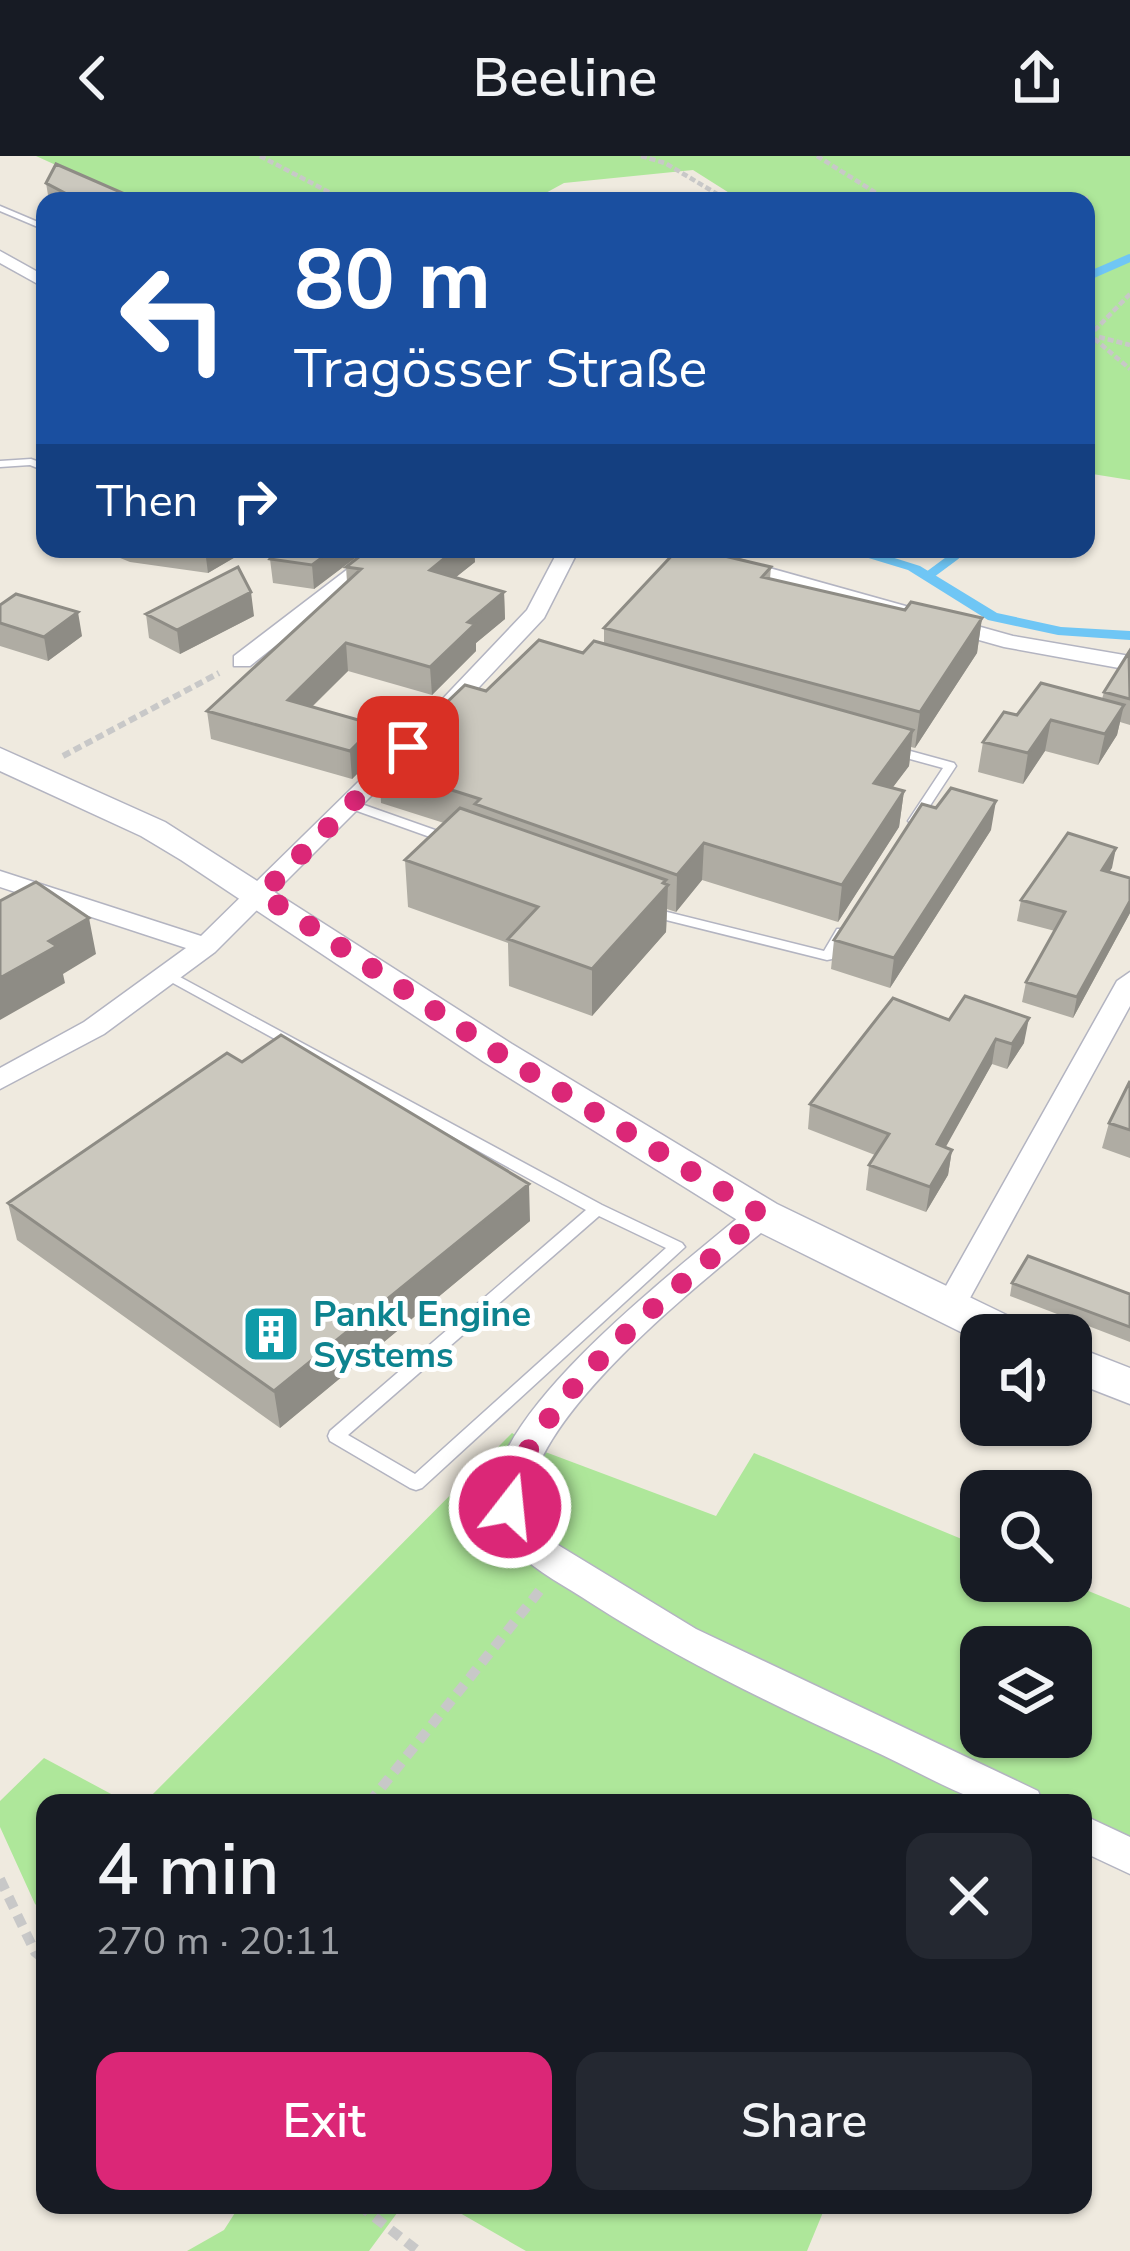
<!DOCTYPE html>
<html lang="en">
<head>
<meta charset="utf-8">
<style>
	body { margin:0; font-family:"Nunito Sans",sans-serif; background:#242831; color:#f1f3f6; height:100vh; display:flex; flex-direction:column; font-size:45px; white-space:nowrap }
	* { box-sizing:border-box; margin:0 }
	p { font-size:39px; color:#9ea1a6 }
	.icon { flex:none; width:66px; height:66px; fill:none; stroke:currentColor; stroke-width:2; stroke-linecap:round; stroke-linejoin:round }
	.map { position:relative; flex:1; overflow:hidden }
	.side { position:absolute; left:36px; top:1638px; width:1056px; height:420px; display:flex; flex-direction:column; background:#171b24; border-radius:24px; box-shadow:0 3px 9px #0004 }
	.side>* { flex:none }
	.top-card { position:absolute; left:36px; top:36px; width:1059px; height:366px; border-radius:24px; box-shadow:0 3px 9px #0004; background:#1a4fa0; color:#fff; overflow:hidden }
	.tools { position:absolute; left:960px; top:1158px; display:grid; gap:24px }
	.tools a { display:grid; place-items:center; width:132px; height:132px; border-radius:24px; background:#171b24; box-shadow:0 3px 9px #0004; font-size:60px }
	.pin { position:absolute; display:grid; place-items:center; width:102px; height:102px; color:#fff; margin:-51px; border-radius:24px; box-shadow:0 6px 18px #0006 }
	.me { position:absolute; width:132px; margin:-66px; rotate:16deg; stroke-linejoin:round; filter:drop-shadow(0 0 9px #0008) }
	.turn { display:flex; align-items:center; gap:42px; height:252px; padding:0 60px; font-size:54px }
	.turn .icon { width:156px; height:156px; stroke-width:2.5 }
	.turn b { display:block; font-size:84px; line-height:102px }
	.then { display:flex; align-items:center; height:114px; padding:0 60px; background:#0003; gap:24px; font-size:45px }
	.round { display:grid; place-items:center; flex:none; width:126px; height:126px; border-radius:24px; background:#242831 }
	.overview { display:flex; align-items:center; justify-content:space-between; height:204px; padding:0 60px }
	h1 { font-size:72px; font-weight:600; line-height:90px }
	.primary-button { display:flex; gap:24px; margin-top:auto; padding:24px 60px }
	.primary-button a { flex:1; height:138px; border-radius:24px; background:#db2777; color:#fff; font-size:48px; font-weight:600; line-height:138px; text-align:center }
	.primary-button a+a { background:#242831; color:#f1f3f6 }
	header { display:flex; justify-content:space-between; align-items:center; height:156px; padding:0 60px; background:#171b24; font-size:54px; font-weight:600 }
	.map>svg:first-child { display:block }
	.green { fill:#aee79a; fill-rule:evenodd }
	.water { fill:#6fc6f5 }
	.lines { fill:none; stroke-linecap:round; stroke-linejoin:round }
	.stream-far1 { stroke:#6fc6f5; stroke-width:8 }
	.stream { stroke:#6fc6f5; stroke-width:9 }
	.service-casing { stroke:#b3b4c1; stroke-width:3 }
	.minor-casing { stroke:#b3b4c1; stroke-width:3 }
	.secondary-casing { stroke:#b3b4c1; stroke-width:3 }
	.path-far2 { stroke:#c8c8c8; stroke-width:4.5; stroke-dasharray:6 3; stroke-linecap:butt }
	.path-far1 { stroke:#c8c8c8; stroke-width:6; stroke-dasharray:8 4.5; stroke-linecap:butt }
	.path { stroke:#c8c8c8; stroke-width:10; stroke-dasharray:12 8; stroke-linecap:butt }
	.service { fill:#fff; fill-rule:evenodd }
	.minor { fill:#fff; fill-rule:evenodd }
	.secondary { fill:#fff; fill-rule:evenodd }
	.wall { fill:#afaca3 }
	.shaded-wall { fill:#8e8c85 }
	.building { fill:#cbc8be; stroke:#8e8c85; stroke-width:3 }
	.route { stroke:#db2777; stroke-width:21; stroke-dasharray:0 37.8 }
	.labels { text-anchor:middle; stroke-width:10; stroke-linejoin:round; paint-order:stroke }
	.culture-label { font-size:36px; font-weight:bold; fill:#0d838f; stroke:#fff; text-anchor:start }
</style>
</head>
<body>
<header><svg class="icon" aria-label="back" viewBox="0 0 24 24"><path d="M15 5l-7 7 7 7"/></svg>Beeline<svg class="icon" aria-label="share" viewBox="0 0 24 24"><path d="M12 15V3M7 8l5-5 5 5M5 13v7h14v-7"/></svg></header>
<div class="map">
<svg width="1130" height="2095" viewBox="0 0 1130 2095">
	<rect width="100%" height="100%" fill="#efeadf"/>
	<!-- green -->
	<path class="green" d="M 36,0 L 1130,0 L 1130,324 L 1086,317 L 1086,210 L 1091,167 L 1086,162 L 1086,45 L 742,45 L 693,14 L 564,27 L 531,45 L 135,45 Z
		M 512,1277 L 540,1294 L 716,1360 L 754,1297 L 981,1391 L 981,1425 L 1064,1425 L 1130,1452 L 1130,1718 L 1083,1695 L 1083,1647 L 144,1647 ZM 981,1491 L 1071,1491 L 1071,1581 L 981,1581 Z
		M 44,1602 L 128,1647 L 45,1647 L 45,1756 L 35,1748 L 0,1671 L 0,1645 Z
		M 240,2049 L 403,2049 L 369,2095 L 187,2095 L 224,2074 Z
		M 446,2049 L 826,2049 L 807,2095 L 526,2095 Z"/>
	<!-- water -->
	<path class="water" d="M 803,393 L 869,394 L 920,410 L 997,457 L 1061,471 L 1130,475 L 1130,484 L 1058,479 L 988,464 L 908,414 L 862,400 Z"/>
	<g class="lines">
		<!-- stream-far1 -->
		<path class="stream-far1" d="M 1086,127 L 1093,118 L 1130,102"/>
		<!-- stream -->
		<path class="stream" d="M 928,420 L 955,400"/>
		<defs>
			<path id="service" d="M 0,50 L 45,69 L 45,74 L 0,55 Z
				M 31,303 L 45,308 L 45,315 L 30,309 L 0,311 L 0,305 Z
				M 892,590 L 954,607 L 956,610 L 918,668 L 914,669 L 908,665 L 943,612 L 888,597 L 886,594 Z
				M 350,644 L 452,680 L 454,683 L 452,686 L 444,686 L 346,651 L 344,648 Z
				M 651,752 L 824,795 L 837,773 L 847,773 L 849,776 L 832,803 L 827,804 L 646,759 L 645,756 Z
				M 167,814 L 602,1049 L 682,1087 L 685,1091 L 422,1332 L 416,1334 L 410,1332 L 330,1285 L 328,1280 L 330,1275 L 586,1054 L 162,821 L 160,818 ZM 599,1060 L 666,1092 L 415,1318 L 348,1279 Z"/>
			<path id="minor" d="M 0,95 L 45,120 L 45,132 L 0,107 Z
				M 374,393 L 397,393 L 250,510 L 234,510 L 234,500 Z
				M 559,393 L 579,393 L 544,462 L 449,563 L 433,563 L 433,553 L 527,454 Z
				M 654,393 L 693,393 L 723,399 L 1013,480 L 1130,500 L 1130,514 L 1004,491 Z
				M 407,584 L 415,586 L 415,596 L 215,796 L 104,878 L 0,933 L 0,912 L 84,866 L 186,792 L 0,731 L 0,715 L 201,780 L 399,586 Z
				M 1130,816 L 1130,850 L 959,1162 L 937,1162 L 932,1154 L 937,1146 L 1117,825 Z
				M 762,1048 L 773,1051 L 777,1059 L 773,1067 C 710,1120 504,1277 532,1365 L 558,1389 L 696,1473 L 1038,1635 L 1043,1647 C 1024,1647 998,1651 980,1645 C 941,1630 903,1608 865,1591 C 771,1548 678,1503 591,1447 C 567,1431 537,1416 516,1395 C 500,1378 490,1352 494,1328 C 513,1237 680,1111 751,1051 Z
				M 1083,1659 L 1130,1681 L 1130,1718 L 1083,1696 Z"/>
			<path id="secondary" d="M 0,592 L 165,666 L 512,888 L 777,1048 L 1023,1167 L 1029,1179 L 981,1179 L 981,1186 L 747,1070 L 484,906 L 181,704 L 141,680 L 0,615 Z
				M 1071,1189 L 1130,1212 L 1130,1248 L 1071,1225 Z"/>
		</defs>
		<!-- service casing -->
		<use href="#service" class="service-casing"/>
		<!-- minor casing -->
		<use href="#minor" class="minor-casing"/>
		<!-- secondary casing -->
		<use href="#secondary" class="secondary-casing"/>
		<!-- path-far2 -->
		<path class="path-far2" d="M 260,0 L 346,45
			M 641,0 L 665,7 L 729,45
			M 817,0 L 889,45
			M 1076,45 L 1088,42
			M 1130,138 L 1090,179 L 1130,213
			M 1099,181 L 1130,189"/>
		<!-- path-far1 -->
		<path class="path-far1" d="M 63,600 L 219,517"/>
		<!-- path -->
		<path class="path" d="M 369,1647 L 541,1433
			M 0,1723 L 35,1796 L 45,1804
			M 359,2049 L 418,2095"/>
		<!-- service -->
		<use href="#service" class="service"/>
		<!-- minor -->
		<use href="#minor" class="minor"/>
		<!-- secondary -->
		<use href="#secondary" class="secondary"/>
	</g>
	<!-- wall -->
	<path class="wall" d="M 46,27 L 136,45 L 49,45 Z
		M 98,393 L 249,393 L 208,417 L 130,406 Z
		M 278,393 L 362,393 L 363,396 L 314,433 L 273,427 L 270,403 Z
		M 420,393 L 474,393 L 475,406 L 456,421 L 504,436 L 505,463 L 476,487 L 476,495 L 432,539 L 348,515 L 312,551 L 378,597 L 352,623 L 211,583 L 207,555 L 347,426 L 346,411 L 417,397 Z
		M 771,411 L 770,423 L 905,454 L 982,462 L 977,497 L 915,592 L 911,591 L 909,610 L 892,632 L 904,635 L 899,671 L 838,766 L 702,724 L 676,756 L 667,753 L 666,776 L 592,860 L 509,830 L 508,787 L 408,751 L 405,704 L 444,667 L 381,647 L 379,611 L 381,609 L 380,596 L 486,535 L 604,488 L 604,472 Z
		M 0,449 L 82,480 L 48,505 L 0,490 Z
		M 146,458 L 254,460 L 180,498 L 149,482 Z
		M 1130,496 L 1130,569 L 1120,566 L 1117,579 L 1098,609 L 1045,595 L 1023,628 L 978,616 L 983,586 L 1017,559 L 1102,543 L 1104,536 Z
		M 991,674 L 890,832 L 831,813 L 834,784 Z
		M 1116,692 L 1109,716 L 1130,722 L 1130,757 L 1073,862 L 1022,846 L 1026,826 L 1055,775 L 1017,765 L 1021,744 Z
		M 949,864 L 1024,887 L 1007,913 L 992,908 L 945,991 L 952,994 L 948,1019 L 926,1056 L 866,1034 L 869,1009 L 875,999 L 808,973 L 810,948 Z
		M 1130,925 L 1130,1002 L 1102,992 L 1109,967 Z
		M 8,1047 L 530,1065 L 280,1272 L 17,1084 Z
		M 1012,1127 L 1130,1138 L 1130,1186 L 1010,1140 Z"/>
	<!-- shaded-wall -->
	<path class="shaded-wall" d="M 249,393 L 208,417 L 205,394 Z
		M 334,393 L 362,393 L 363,396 L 314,433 L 312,409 Z
		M 456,393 L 474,393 L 475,406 L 431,441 L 430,414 Z
		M 251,436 L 254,460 L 180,498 L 177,474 Z
		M 504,436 L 505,463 L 476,487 L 476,495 L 432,539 L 430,511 L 468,466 Z
		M 78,456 L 82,480 L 48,505 L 44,481 Z
		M 982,462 L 977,497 L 915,592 L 920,556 Z
		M 346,487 L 348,515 L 290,572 L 288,544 Z
		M 1124,549 L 1117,579 L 1098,609 L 1105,578 Z
		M 1051,564 L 1045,595 L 1023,628 L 1028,597 Z
		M 376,569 L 378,597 L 352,623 L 350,595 Z
		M 913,574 L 909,610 L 869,663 L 874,627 Z
		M 904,635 L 899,671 L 838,766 L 842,729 Z
		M 996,645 L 991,674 L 890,832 L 894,802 Z
		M 704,687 L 702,724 L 676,756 L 677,719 Z
		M 1116,692 L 1112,712 L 1097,734 L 1102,714 Z
		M 666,724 L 665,732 L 668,729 L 666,776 L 592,860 L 592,813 Z
		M 1130,745 L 1130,757 L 1073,862 L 1077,841 Z
		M 89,762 L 96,798 L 63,818 L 65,827 L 0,864 L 0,822 L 49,785 Z
		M 1029,862 L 1024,887 L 1007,913 L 1012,888 Z
		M 996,883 L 992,908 L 933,1014 L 937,988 Z
		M 952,994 L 948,1019 L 926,1056 L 930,1031 Z
		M 529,1028 L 530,1065 L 280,1272 L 274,1235 Z"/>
	<!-- building -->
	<path class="building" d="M 56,8 L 125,38 L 136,45 L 80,45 L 46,27 Z
		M 278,393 L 334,393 L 312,409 L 270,403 Z
		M 369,393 L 409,393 L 417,397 L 420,393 L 456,393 L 430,414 L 504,436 L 468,466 L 475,468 L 430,511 L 346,487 L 288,544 L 376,569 L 350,595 L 207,555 L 361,413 L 346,411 Z
		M 678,393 L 695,393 L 771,411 L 762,421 L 905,454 L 911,446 L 982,462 L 920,556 L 604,472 Z
		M 238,411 L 251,436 L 177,474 L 146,458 Z
		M 16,438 L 78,456 L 44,481 L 0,467 L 0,449 Z
		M 539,484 L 583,497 L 594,485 L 913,574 L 874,627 L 904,635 L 842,729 L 704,687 L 677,719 L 475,648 L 480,643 L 379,611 L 391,599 L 380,596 L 407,570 L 419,573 L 465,529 L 486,535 Z
		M 1129,496 L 1130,543 L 1104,536 Z
		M 1041,527 L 1124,549 L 1105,578 L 1051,564 L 1028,597 L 983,586 L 1004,556 L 1017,559 Z
		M 951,632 L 996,645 L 894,802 L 834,784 L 922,648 L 936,652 Z
		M 460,652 L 666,724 L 663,727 L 668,729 L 592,813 L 508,783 L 538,751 L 405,704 Z
		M 1068,677 L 1116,692 L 1102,714 L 1130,722 L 1130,745 L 1077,841 L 1026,826 L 1065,756 L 1021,744 Z
		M 36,726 L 89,762 L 49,785 L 57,790 L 0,822 L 0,745 Z
		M 965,840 L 1029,862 L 1012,888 L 996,883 L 937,988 L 952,994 L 930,1031 L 869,1009 L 889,978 L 810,948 L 893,842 L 949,864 Z
		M 281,879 L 529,1028 L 274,1235 L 8,1047 L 227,897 L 242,906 Z
		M 1130,925 L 1130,974 L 1109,967 Z
		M 1028,1100 L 1130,1138 L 1130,1171 L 1012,1127 Z"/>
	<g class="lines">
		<!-- route -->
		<path class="route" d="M 408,591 L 262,738 L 498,897 L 762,1059 C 691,1121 514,1255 510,1351"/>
	</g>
	<!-- icons -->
	<defs>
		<symbol id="building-square" viewBox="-11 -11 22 22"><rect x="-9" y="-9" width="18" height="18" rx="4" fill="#0f9aa8" stroke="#fff"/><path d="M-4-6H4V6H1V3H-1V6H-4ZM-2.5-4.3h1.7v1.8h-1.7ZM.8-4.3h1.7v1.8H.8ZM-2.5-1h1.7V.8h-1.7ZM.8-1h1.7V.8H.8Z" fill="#fff"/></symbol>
	</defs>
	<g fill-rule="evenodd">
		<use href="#building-square" x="238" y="1145" width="66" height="66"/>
	</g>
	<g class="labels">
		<!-- culture labels -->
		<g class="culture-label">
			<text x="313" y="1170">Pankl Engine<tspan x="313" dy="41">Systems</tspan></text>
		</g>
	</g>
</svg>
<div class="tools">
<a><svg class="icon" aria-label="sound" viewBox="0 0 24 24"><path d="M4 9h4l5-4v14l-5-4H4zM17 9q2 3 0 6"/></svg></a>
<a><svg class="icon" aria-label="search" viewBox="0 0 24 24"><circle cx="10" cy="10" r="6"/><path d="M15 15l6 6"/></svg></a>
<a><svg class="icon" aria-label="layers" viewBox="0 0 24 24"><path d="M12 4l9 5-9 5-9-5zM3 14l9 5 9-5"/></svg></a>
</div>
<div class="pin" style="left:408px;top:591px;background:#d93025"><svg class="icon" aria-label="arrive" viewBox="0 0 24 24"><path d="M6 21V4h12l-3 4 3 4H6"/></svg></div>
<svg class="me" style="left:510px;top:1351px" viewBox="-20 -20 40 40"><circle r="17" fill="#db2777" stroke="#fff" stroke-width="3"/><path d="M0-11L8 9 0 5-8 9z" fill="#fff"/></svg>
<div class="top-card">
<div class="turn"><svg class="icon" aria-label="left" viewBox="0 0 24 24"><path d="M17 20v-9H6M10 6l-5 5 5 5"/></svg><div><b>80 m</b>Tragösser Straße</div></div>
<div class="then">Then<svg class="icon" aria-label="right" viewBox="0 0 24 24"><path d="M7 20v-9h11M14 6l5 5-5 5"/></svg></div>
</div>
<section class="side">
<div class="overview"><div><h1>4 min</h1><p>270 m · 20:11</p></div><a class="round"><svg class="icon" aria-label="close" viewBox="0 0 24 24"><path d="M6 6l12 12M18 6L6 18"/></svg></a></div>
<div class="primary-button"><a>Exit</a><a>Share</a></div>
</section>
</div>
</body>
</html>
